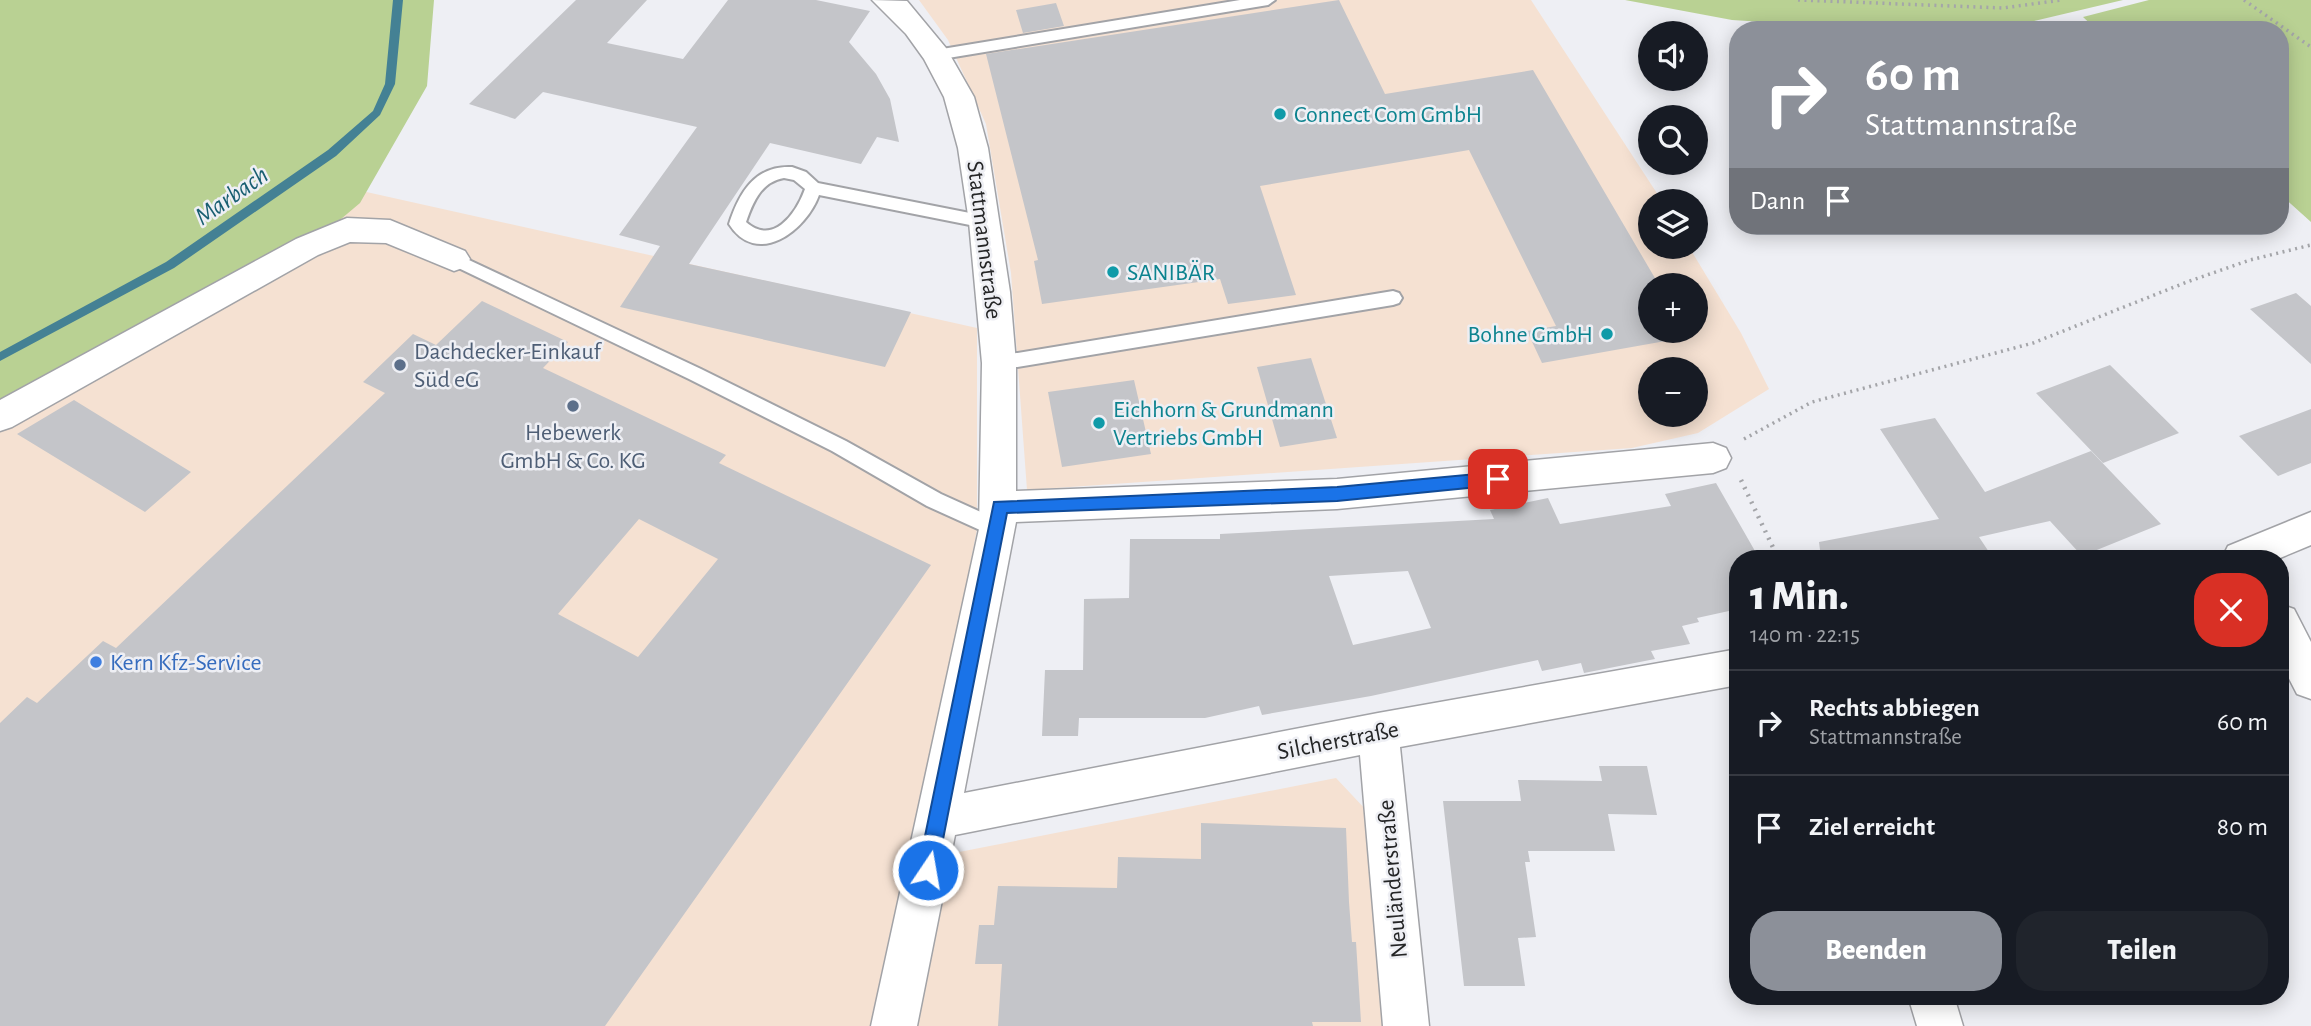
<!DOCTYPE html>
<html lang="de">
<head>
<meta charset="utf-8">
<style>
	body { margin:0; font-family:"Alegreya Sans",sans-serif; background:#20242c; color:#f1f3f6; height:100vh; display:flex; flex-direction:column; font-size:26px; white-space:nowrap }
	* { box-sizing:border-box; margin:0 }
	p { font-size:23px; color:#9ea1a6 }
	.icon { flex:none; width:38px; height:38px; fill:none; stroke:currentColor; stroke-width:2; stroke-linecap:round; stroke-linejoin:round }
	.map { position:relative; flex:1; overflow:hidden }
	.panel { position:absolute; left:1729px; top:550px; width:560px; height:455px; display:flex; flex-direction:column; background:#171b24; border-radius:28px; box-shadow:0 4px 18px #0003 }
	.panel>* { flex:none }
	.hud { position:absolute; left:1729px; top:21px; width:560px; height:214px; border-radius:28px; box-shadow:0 4px 18px #0003; background:#8c9099; color:#fff; overflow:hidden }
	.tools { position:absolute; left:1638px; top:21px; display:grid; gap:14px }
	.tools a { display:grid; place-items:center; width:70px; height:70px; border-radius:50%; background:#171b24; box-shadow:0 4px 18px #0003; font-size:35px }
	.pin { position:absolute; display:grid; place-items:center; width:60px; height:60px; color:#fff; margin:-30px; border-radius:14px; box-shadow:0 4px 10px #0006 }
	.me { position:absolute; width:77px; margin:-38px; rotate:12deg; stroke-linejoin:round; filter:drop-shadow(0 0 5px #0008) }
	.turn { display:flex; align-items:center; gap:24px; height:147px; padding:0 21px; font-size:32px }
	.turn .icon { width:91px; height:91px; stroke-width:2.5 }
	.turn b { display:block; font-size:49px; line-height:60px }
	.then { display:flex; align-items:center; height:66px; padding:0 21px; background:#0003; gap:14px; font-size:26px }
	.round { display:grid; place-items:center; flex:none; width:74px; height:74px; border-radius:28px; background:#20242c }
	.head { display:flex; align-items:center; justify-content:space-between; height:119px; padding:0 21px }
	h1 { font-size:42px; font-weight:800; line-height:52px }
	.primary-button { display:flex; gap:14px; margin-top:auto; padding:14px 21px }
	.primary-button a { flex:1; height:80px; border-radius:28px; background:#8c9099; color:#fff; font-size:28px; font-weight:800; line-height:80px; text-align:center }
	.primary-button a+a { background:#20242c; color:#f1f3f6 }
	ul { padding:0; list-style:none }
	li { display:flex; align-items:center; gap:21px; height:105px; padding:0 21px; border-top:2px solid #363941 }
	li div { flex:1 }
	li b { display:block; font-size:26px }
	li em { font-style:normal }
	.map>svg:first-child { display:block }
	.commercial { fill:#f5e1d2; fill-rule:evenodd }
	.green { fill:#b9d193 }
	.lines { fill:none; stroke-linecap:round; stroke-linejoin:round }
	.stream { fill:#448194; fill-rule:evenodd }
	.building { fill:#c4c5c9; fill-rule:evenodd }
	.lane-casing { stroke:#a2a3a7; stroke-width:4 }
	.street-casing { stroke:#a2a3a7; stroke-width:3 }
	.path-far1 { stroke:#a4a5a9; stroke-width:3.5; stroke-dasharray:2 4.5; stroke-linecap:butt }
	.path { stroke:#a4a5a9; stroke-width:4.5; stroke-dasharray:2 6; stroke-linecap:butt }
	.lane { fill:#fff; fill-rule:evenodd }
	.street { fill:#fff; fill-rule:evenodd }
	.route { fill:#1a73e8; stroke:#114b97; stroke-width:2 }
	.culture-dot { fill:#0f9aa8; stroke:#eeeff4; stroke-width:2.5 }
	.service-dot { fill:#5c6f8a; stroke:#eeeff4; stroke-width:2.5 }
	.shop-dot { fill:#3f7fe0; stroke:#eeeff4; stroke-width:2.5 }
	.labels { text-anchor:middle; stroke-width:5; stroke-linejoin:round; paint-order:stroke }
	.culture-label { font-size:24px; fill:#0d838f; stroke:#eeeff4; text-anchor:start }
	.street-label { font-size:24px; fill:#242526; stroke:#eeeff4 }
	.service-label { font-size:24px; fill:#4e5e75; stroke:#eeeff4; text-anchor:start }
	.shop-label { font-size:24px; fill:#366cbe; stroke:#eeeff4; text-anchor:start }
	.water-label { font-size:26px; font-style:italic; fill:#185e71; stroke:#eeeff4 }
</style>
</head>
<body>
<div class="map">
<svg width="2311" height="1026" viewBox="0 0 2311 1026">
	<rect width="100%" height="100%" fill="#eeeff4"/>
	<!-- commercial -->
	<path class="commercial" d="M 919,0 L 1531,0 L 1662,201 L 1650,201 L 1650,247 L 1689,247 L 1741,333 L 1769,389 L 1698,433 L 1632,448 L 1027,490 L 1011,273 L 986,124 L 948,40 ZM 1650,285 L 1696,285 L 1696,331 L 1650,331 ZM 1650,369 L 1696,369 L 1696,415 L 1650,415 Z
		M 362,191 L 977,328 L 977,529 L 913,861 L 1336,778 L 1368,812 L 1386,1026 L 0,1026 L 0,402 Z"/>
	<!-- green -->
	<path class="green" d="M 0,0 L 434,0 L 427,86 L 360,203 L 328,230 L 0,409 Z
		M 1625,0 L 2123,0 L 1996,30 L 1895,30 L 1732,20 Z
		M 2149,0 L 2311,0 L 2311,222 L 2280,194 L 2280,30 L 2097,30 L 2083,17 Z"/>
	<g class="lines">
		<!-- stream -->
		<path class="stream" d="M 393,0 L 403,0 L 395,84 L 380,115 L 336,156 L 174,268 L 0,361 L 0,352 L 166,262 L 328,150 L 373,111 L 385,84 Z"/>
	</g>
	<!-- building -->
	<path class="building" d="M 576,0 L 647,0 L 607,43 L 683,59 L 728,0 L 816,0 L 870,11 L 849,42 L 876,74 L 890,99 L 899,142 L 877,137 L 861,164 L 770,143 L 689,264 L 911,312 L 885,367 L 620,307 L 660,246 L 619,235 L 697,127 L 543,92 L 515,119 L 469,104 Z
		M 1339,0 L 1385,94 L 1533,70 L 1659,285 L 1650,285 L 1650,331 L 1684,331 L 1688,337 L 1542,363 L 1527,331 L 1556,326 L 1469,150 L 1260,186 L 1296,295 L 1228,304 L 1220,279 L 1042,304 L 1034,261 L 1038,260 L 986,54 Z
		M 1056,3 L 1064,26 L 1023,33 L 1016,10 Z
		M 2296,293 L 2311,306 L 2311,364 L 2250,309 Z
		M 482,301 L 568,342 L 543,368 L 726,455 L 719,463 L 931,565 L 605,1026 L 0,1026 L 0,723 L 27,697 L 37,703 L 103,641 L 116,648 L 385,393 L 363,382 L 413,334 L 436,345 ZM 639,519 L 718,559 L 638,657 L 558,614 Z
		M 1311,358 L 1337,438 L 1280,447 L 1257,367 Z
		M 2110,365 L 2179,433 L 2103,463 L 2036,393 Z
		M 1134,380 L 1151,454 L 1062,467 L 1048,392 Z
		M 74,400 L 191,472 L 145,512 L 17,434 Z
		M 2311,409 L 2311,463 L 2278,476 L 2239,436 Z
		M 1935,418 L 1985,492 L 2091,451 L 2161,524 L 2082,556 L 2050,521 L 1979,537 L 1993,558 L 1821,558 L 1819,542 L 1939,519 L 1880,429 Z
		M 1716,483 L 1759,558 L 1738,558 L 1738,609 L 1697,618 L 1699,622 L 1682,626 L 1690,644 L 1651,651 L 1655,659 L 1584,673 L 1581,663 L 1542,671 L 1538,660 L 1371,696 L 1262,715 L 1259,706 L 1205,718 L 1079,718 L 1078,736 L 1042,736 L 1045,670 L 1083,670 L 1084,599 L 1129,598 L 1130,539 L 1220,539 L 1220,534 L 1494,519 L 1490,510 L 1548,498 L 1560,524 L 1671,506 L 1665,494 ZM 1408,571 L 1431,628 L 1353,645 L 1329,576 Z
		M 1599,766 L 1647,766 L 1657,815 L 1608,814 L 1615,851 L 1528,851 L 1530,862 L 1525,862 L 1536,937 L 1518,938 L 1525,986 L 1464,986 L 1443,801 L 1521,801 L 1518,780 L 1602,781 Z
		M 1201,823 L 1346,828 L 1349,902 L 1352,942 L 1356,942 L 1361,1022 L 1312,1022 L 1313,1026 L 998,1026 L 1002,964 L 975,964 L 979,925 L 994,925 L 998,886 L 1117,888 L 1118,857 L 1201,859 Z"/>
	<g class="lines">
		<defs>
			<path id="lane" d="M 1240,0 L 1275,0 L 1268,5 L 936,60 L 929,55 L 936,50 Z
				M 792,167 L 806,172 L 818,183 L 985,216 L 993,222 L 985,228 L 819,195 C 806,231 757,268 729,224 C 739,193 755,165 792,167 ZM 784,178 L 794,180 L 805,189 C 796,214 773,246 746,222 C 753,202 761,182 784,178 Z
				M 454,253 L 701,369 L 846,441 L 941,494 L 1005,523 L 1008,529 L 1005,535 L 998,537 L 991,535 L 927,506 L 832,451 L 689,379 L 448,263 L 446,259 Z
				M 1393,291 L 1399,293 L 1402,298 L 1399,303 L 1393,305 L 999,370 L 993,368 L 990,363 L 993,358 L 999,356 Z"/>
			<path id="street" d="M 872,0 L 907,1 L 946,48 L 974,97 L 988,148 L 1010,292 L 1016,363 L 1016,491 L 1337,479 L 1713,443 L 1726,448 L 1731,458 L 1726,468 L 1713,473 L 1337,509 L 1016,522 L 964,793 L 1378,713 L 1738,649 L 1738,685 L 1400,747 L 1429,1026 L 1383,1026 L 1360,755 L 955,835 L 917,1026 L 871,1026 L 979,529 L 982,363 L 969,222 L 958,148 L 944,97 L 924,59 L 906,34 Z
				M 347,218 L 390,220 L 465,251 L 470,259 L 465,267 L 454,271 L 386,243 L 350,242 L 318,255 L 12,427 L 0,431 L 0,400 L 296,239 Z
				M 2311,512 L 2311,545 L 2280,558 L 2222,558 L 2228,546 Z
				M 2280,604 L 2294,609 L 2311,642 L 2311,699 L 2297,694 L 2280,661 Z
				M 1908,996 L 1954,996 L 1963,1026 L 1917,1026 Z"/>
		</defs>
		<!-- lane casing -->
		<use href="#lane" class="lane-casing"/>
		<!-- street casing -->
		<use href="#street" class="street-casing"/>
		<!-- path-far1 -->
		<path class="path-far1" d="M 1798,0 L 2003,8 L 2062,0
			M 2244,0 L 2311,47
			M 1744,439 L 1812,402 L 2033,343 L 2187,282 L 2250,260 L 2311,245"/>
		<!-- path -->
		<path class="path" d="M 1741,480 L 1778,558"/>
		<!-- lane -->
		<use href="#lane" class="lane"/>
		<!-- street -->
		<use href="#street" class="street"/>
	</g>
	<!-- route -->
	<path class="route" d="M 1498,472 L 1506,479 L 1498,485 L 1337,501 L 1007,513 L 937,870 L 934,877 L 928,879 L 921,877 L 918,870 L 994,502 L 1337,487 Z"/>
	<!-- markers -->
	<g class="culture-dot">
		<circle cx="1280" cy="114" r="7"/>
		<circle cx="1113" cy="272" r="7"/>
		<circle cx="1607" cy="334" r="7"/>
		<circle cx="1099" cy="423" r="7"/>
	</g>
	<g class="service-dot">
		<circle cx="400" cy="365" r="7"/>
		<circle cx="573" cy="406" r="7"/>
	</g>
	<circle class="shop-dot" cx="96" cy="662" r="7"/>
	<g class="labels">
		<!-- culture labels -->
		<g class="culture-label">
			<text x="1294" y="122">Connect Com GmbH</text>
			<text x="1127" y="280">SANIBÄR</text>
			<text x="1593" y="342" text-anchor="end">Bohne GmbH</text>
			<text x="1113" y="417">Eichhorn &amp; Grundmann<tspan x="1113" dy="28">Vertriebs GmbH</tspan></text>
		</g>
		<!-- street labels -->
		<g class="street-label">
			<text transform="translate(985 240) rotate(83)" y="8">Stattmannstraße</text>
			<text transform="translate(1338 740) rotate(-11)" y="8">Silcherstraße</text>
			<text transform="translate(1392 879) rotate(-95)" y="8">Neuländerstraße</text>
		</g>
		<!-- service labels -->
		<g class="service-label">
			<text x="414" y="359">Dachdecker-Einkauf<tspan x="414" dy="28">Süd eG</tspan></text>
			<text x="573" y="440" text-anchor="middle">Hebewerk<tspan x="573" dy="28">GmbH &amp; Co. KG</tspan></text>
		</g>
		<!-- shop labels -->
		<g class="shop-label">
			<text x="110" y="670">Kern Kfz-Service</text>
		</g>
		<!-- water labels -->
		<g class="water-label">
			<text transform="translate(231 195) rotate(-35)" y="9">Marbach</text>
		</g>
	</g>
</svg>
<div class="tools">
<a><svg class="icon" aria-label="sound" viewBox="0 0 24 24"><path d="M4 9h4l5-4v14l-5-4H4zM17 9q2 3 0 6"/></svg></a>
<a><svg class="icon" aria-label="search" viewBox="0 0 24 24"><circle cx="10" cy="10" r="6"/><path d="M15 15l6 6"/></svg></a>
<a><svg class="icon" aria-label="layers" viewBox="0 0 24 24"><path d="M12 4l9 5-9 5-9-5zM3 14l9 5 9-5"/></svg></a>
<a>+</a>
<a>−</a>
</div>
<div class="pin" style="left:1498px;top:479px;background:#d93025"><svg class="icon" aria-label="arrive" viewBox="0 0 24 24"><path d="M6 21V4h12l-3 4 3 4H6"/></svg></div>
<svg class="me" style="left:928px;top:870px" viewBox="-20 -20 40 40"><circle r="17" fill="#1a73e8" stroke="#fff" stroke-width="3"/><path d="M0-11L8 9 0 5-8 9z" fill="#fff"/></svg>
<div class="hud">
<div class="turn"><svg class="icon" aria-label="right" viewBox="0 0 24 24"><path d="M7 20v-9h11M14 6l5 5-5 5"/></svg><div><b>60 m</b>Stattmannstraße</div></div>
<div class="then">Dann<svg class="icon" aria-label="arrive" viewBox="0 0 24 24"><path d="M6 21V4h12l-3 4 3 4H6"/></svg></div>
</div>
<section class="panel">
<div class="head"><div><h1>1 Min.</h1><p>140 m · 22:15</p></div><a class="round" style="background:#d93025;color:#fff"><svg class="icon" aria-label="close" viewBox="0 0 24 24"><path d="M6 6l12 12M18 6L6 18"/></svg></a></div>
<ul>
<li><svg class="icon" aria-label="right" viewBox="0 0 24 24"><path d="M7 20v-9h11M14 6l5 5-5 5"/></svg><div><b>Rechts abbiegen</b><p>Stattmannstraße</p></div><em>60 m</em></li>
<li><svg class="icon" aria-label="arrive" viewBox="0 0 24 24"><path d="M6 21V4h12l-3 4 3 4H6"/></svg><div><b>Ziel erreicht</b></div><em>80 m</em></li>
</ul>
<div class="primary-button"><a>Beenden</a><a>Teilen</a></div>
</section>
</div>
</body>
</html>
